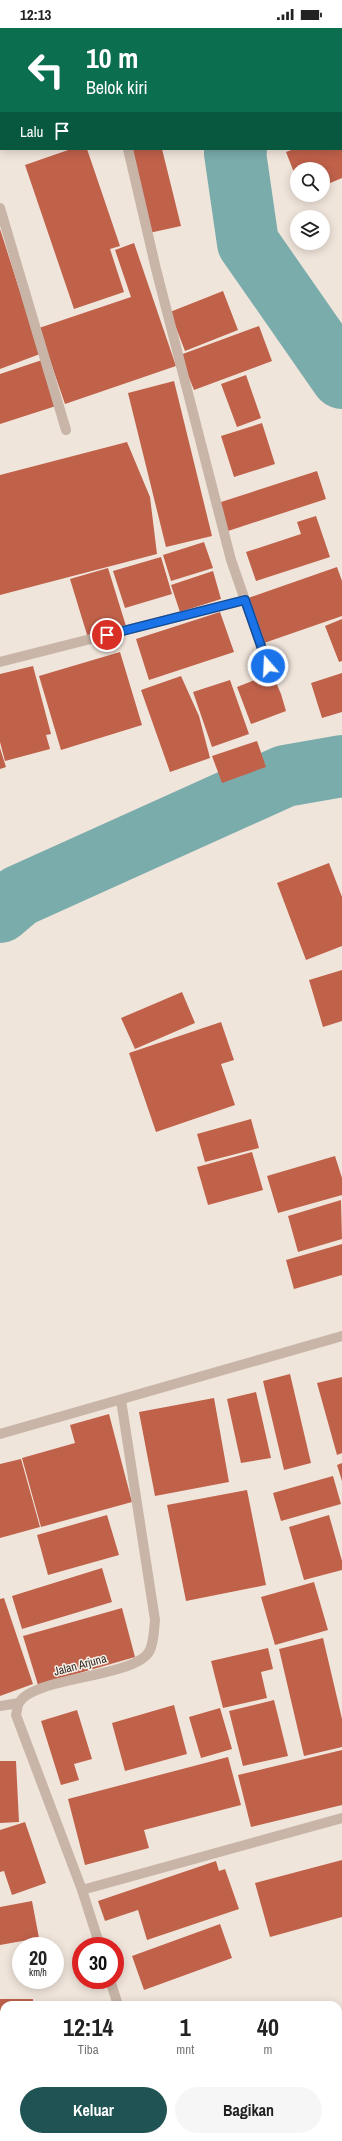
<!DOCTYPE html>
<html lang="id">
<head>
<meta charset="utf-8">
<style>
	body { margin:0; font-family:"Archivo Narrow",sans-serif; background:#f6f6f6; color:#222; height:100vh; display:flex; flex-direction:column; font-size:15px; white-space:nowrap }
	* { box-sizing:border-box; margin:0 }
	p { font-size:13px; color:#767676 }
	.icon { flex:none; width:22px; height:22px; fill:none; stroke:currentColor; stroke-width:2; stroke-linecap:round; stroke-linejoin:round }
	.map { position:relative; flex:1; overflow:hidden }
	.side { position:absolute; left:0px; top:1973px; width:342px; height:140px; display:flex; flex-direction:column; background:#fff; border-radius:12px 12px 0 0; box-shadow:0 2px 10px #0003 }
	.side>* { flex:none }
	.hud { position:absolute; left:0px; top:0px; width:342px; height:122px; box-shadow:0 2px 10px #0003; background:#0b6e4f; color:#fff; overflow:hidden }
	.controls { position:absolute; left:290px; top:134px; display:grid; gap:8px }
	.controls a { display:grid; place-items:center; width:40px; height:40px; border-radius:50%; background:#fff; box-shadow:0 2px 10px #0003; font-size:20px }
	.speed { position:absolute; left:12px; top:1909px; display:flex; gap:8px; font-size:20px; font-weight:700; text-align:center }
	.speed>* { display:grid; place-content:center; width:52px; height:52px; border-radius:50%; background:#fff; box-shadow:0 2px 10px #0003; line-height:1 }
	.speed small { font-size:10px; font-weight:400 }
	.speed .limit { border:6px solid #d22; background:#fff; color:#111 }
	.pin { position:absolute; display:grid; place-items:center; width:34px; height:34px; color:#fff; margin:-17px; border:2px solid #fff; border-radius:50%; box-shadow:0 1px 4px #0007 }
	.me { position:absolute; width:44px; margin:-22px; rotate:341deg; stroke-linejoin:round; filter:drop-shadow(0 0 3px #0008) }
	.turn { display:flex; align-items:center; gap:14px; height:84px; padding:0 20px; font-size:18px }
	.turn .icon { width:52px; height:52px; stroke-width:2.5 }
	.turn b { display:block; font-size:28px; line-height:34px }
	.then { display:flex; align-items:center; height:38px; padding:0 20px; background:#0003; gap:8px; font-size:15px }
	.eta { display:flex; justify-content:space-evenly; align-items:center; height:68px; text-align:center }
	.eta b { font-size:24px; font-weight:700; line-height:28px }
	.cta { display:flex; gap:8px; margin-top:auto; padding:8px 20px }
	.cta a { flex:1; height:46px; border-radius:24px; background:#1f5354; color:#fff; font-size:16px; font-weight:700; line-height:46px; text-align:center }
	.cta a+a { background:#f6f6f6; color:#222 }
	.status { display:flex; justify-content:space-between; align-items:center; height:28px; padding:0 20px; background:#fff; direction:ltr }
	.status svg { height:11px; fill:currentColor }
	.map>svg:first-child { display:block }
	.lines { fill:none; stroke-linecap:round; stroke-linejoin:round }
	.river { stroke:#7bacac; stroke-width:62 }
	.building { fill:#c0614a }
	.minor { stroke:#c8b5a8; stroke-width:10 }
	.route-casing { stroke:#114b97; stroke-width:10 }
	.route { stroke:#1a73e8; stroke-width:7 }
	.labels { text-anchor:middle; stroke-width:3; stroke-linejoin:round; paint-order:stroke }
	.street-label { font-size:12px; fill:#352b28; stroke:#f8f0e7 }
</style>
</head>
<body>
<div class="status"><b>12:13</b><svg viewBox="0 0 49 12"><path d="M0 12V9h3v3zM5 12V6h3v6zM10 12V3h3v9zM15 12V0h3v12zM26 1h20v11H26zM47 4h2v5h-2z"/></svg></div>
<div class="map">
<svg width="342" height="2113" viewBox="0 0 342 2113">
	<rect width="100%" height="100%" fill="#f0e5db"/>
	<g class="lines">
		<!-- river -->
		<path class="river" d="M 341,17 L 342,17
			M 236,121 L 235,125 L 248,215 L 342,350
			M 0,884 L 19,868 L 285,748 L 342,738"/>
	</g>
	<!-- building -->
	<path class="building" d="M 71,121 L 87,121 L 120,218 L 110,221 L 124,264 L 74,281 L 25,137 Z
		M 130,121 L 162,121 L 181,198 L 149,205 Z
		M 294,121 L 342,121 L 342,150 L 323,158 L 323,141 L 297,141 L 297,152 L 286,124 Z
		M 0,201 L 40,326 L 0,341 Z
		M 134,215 L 176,338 L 65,376 L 39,300 L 131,269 L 115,222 Z
		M 223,263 L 238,302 L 185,323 L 170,284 Z
		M 259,298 L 272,333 L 194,362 L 180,327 Z
		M 42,332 L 56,378 L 0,396 L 0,346 Z
		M 246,347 L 261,390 L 237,399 L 221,356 Z
		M 174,353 L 212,508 L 166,519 L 128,365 Z
		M 262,395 L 275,436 L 234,449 L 221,408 Z
		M 127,414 L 150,469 L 157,526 L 0,567 L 0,447 Z
		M 317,443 L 326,471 L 228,503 L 218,475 Z
		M 316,488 L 330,529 L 256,553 L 246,524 L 301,506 L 297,494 Z
		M 204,514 L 213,540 L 171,553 L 163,527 Z
		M 161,529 L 172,566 L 125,580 L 113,543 Z
		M 337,539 L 342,553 L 342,588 L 264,615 L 248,570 Z
		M 108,540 L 126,598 L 88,610 L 70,551 Z
		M 213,543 L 221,571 L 180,584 L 171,557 Z
		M 220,584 L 234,624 L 149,652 L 136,611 Z
		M 342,591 L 342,633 L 339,634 L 325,598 Z
		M 120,624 L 142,697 L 61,722 L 39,648 Z
		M 33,638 L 51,706 L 46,707 L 50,721 L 5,733 L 0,714 L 0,646 Z
		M 272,645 L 281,666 L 286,683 L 251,696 L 237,659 Z
		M 342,645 L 342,684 L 322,690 L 311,655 Z
		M 181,648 L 199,688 L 210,730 L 170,744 L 141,662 Z
		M 230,652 L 249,706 L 212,719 L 193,664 Z
		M 257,713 L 266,739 L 222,755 L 212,728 Z
		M 0,720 L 6,739 L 0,741 Z
		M 329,835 L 342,869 L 342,918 L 306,932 L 277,855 Z
		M 342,942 L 342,993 L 323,999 L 309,952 Z
		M 182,964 L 195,995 L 135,1021 L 121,990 Z
		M 221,994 L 234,1032 L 221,1036 L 235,1077 L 156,1104 L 129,1025 Z
		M 251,1091 L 259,1120 L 205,1134 L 197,1106 Z
		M 252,1124 L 263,1162 L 208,1177 L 197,1139 Z
		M 335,1128 L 342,1150 L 342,1167 L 278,1185 L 267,1148 Z
		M 341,1172 L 342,1211 L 298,1224 L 288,1188 Z
		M 342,1216 L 342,1247 L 294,1261 L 286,1232 Z
		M 290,1346 L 311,1435 L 284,1442 L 263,1353 Z
		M 342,1349 L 342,1425 L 337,1427 L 317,1355 Z
		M 256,1364 L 271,1430 L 241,1435 L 227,1371 Z
		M 214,1370 L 229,1454 L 155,1468 L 139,1384 Z
		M 109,1386 L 132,1474 L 41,1499 L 22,1430 L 75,1415 L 70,1397 Z
		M 21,1431 L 40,1499 L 0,1510 L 0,1436 Z
		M 342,1435 L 342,1453 L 337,1437 Z
		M 333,1448 L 341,1476 L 281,1493 L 273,1465 Z
		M 247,1462 L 266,1557 L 186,1573 L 167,1477 Z
		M 107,1487 L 119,1527 L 48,1547 L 37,1507 Z
		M 329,1487 L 342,1533 L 342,1542 L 304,1552 L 289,1499 Z
		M 102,1540 L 112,1574 L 22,1601 L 12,1568 Z
		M 314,1554 L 328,1602 L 275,1617 L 261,1569 Z
		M 4,1570 L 33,1656 L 0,1668 L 0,1571 Z
		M 122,1580 L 135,1629 L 38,1657 L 23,1608 Z
		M 323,1610 L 342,1691 L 342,1719 L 304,1728 L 279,1621 Z
		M 268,1620 L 273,1641 L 261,1644 L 267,1670 L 223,1680 L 211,1633 Z
		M 274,1672 L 288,1728 L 243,1738 L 229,1683 Z
		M 174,1677 L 187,1726 L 125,1743 L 112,1695 Z
		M 220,1680 L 232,1721 L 201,1730 L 189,1689 Z
		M 77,1682 L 92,1731 L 74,1736 L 79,1752 L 61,1757 L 41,1693 Z
		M 342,1722 L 342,1777 L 251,1799 L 238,1747 Z
		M 228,1729 L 241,1777 L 144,1802 L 149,1820 L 85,1837 L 68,1771 Z
		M 0,1733 L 16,1733 L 19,1794 L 0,1795 Z
		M 25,1794 L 46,1855 L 12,1867 L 4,1843 L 0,1844 L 0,1802 Z
		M 342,1832 L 342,1889 L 270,1909 L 255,1855 Z
		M 216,1833 L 219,1843 L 225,1841 L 239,1881 L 147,1912 L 138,1882 L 105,1893 L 98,1873 Z
		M 32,1873 L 39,1910 L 0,1917 L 0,1879 Z
		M 220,1896 L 232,1930 L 144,1962 L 132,1928 Z
		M 0,1971 L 33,1971 L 33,1977 L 4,1977 L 4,2029 L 0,2029 Z
		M 342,2032 L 342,2094 L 338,2082 L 338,2034 Z
		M 4,2084 L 4,2109 L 27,2109 L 28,2113 L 0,2113 L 0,2085 Z
		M 40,2109 L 100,2109 L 100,2113 L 40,2113 Z"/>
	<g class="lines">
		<!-- minor -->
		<path class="minor" d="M 199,1 L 201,0
			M 0,81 L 1,81
			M 128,121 L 156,241 L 231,532 L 268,638
			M 0,180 L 66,402
			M 0,634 L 245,572
			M 0,1406 L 342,1308
			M 0,1678 L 19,1675
			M 82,1862 L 342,1790
			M 100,1918 L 82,1862 L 16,1687 C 17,1684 17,1678 19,1675 C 33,1648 138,1650 150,1622 C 154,1613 154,1601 155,1592 L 121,1372
			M 110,1952 L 118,1977
			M 159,2109 L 160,2113"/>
	</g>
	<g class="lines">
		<defs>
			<path id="route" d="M 107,607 L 245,572 L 268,638"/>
		</defs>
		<!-- route casing -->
		<use href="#route" class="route-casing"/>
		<!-- route -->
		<use href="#route" class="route"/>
	</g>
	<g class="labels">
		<!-- street labels -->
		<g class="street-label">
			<text transform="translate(80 1637) rotate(-15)" y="4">Jalan Arjuna</text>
		</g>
	</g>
</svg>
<div class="controls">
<a><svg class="icon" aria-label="search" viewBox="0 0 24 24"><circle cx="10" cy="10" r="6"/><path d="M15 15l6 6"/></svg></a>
<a><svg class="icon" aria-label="layers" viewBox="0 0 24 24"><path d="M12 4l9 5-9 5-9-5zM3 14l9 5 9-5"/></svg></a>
</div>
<div class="speed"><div>20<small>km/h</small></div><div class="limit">30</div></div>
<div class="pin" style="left:107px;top:607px;background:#d93025"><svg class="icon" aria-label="arrive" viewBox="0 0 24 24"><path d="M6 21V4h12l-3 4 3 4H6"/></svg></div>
<svg class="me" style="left:268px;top:638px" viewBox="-20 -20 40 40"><circle r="17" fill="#1a73e8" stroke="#fff" stroke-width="3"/><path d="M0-11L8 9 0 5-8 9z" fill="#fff"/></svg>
<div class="hud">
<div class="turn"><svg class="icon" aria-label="left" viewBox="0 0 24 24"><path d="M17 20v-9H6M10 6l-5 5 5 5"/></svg><div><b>10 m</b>Belok kiri</div></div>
<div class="then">Lalu<svg class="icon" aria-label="arrive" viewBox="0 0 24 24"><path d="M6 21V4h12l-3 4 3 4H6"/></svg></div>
</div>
<section class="side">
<div class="eta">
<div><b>12:14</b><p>Tiba</p></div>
<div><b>1</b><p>mnt</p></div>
<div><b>40</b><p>m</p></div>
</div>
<div class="cta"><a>Keluar</a><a>Bagikan</a></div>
</section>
</div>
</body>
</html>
